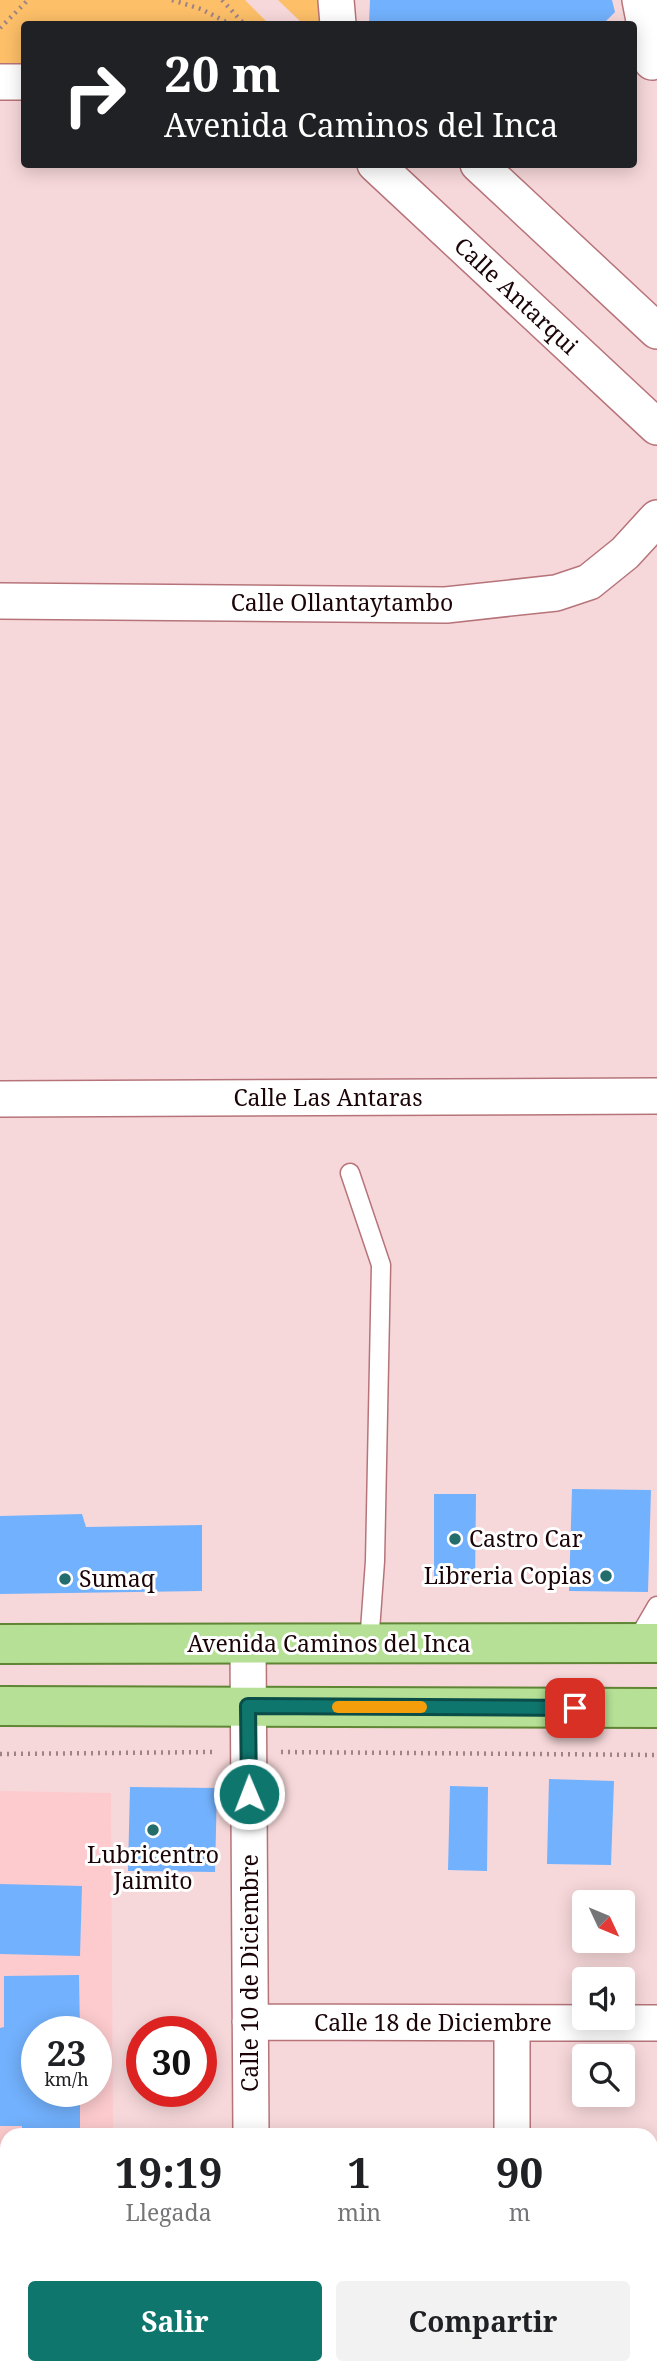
<!DOCTYPE html>
<html lang="es">
<head>
<meta charset="utf-8">
<style>
	body { margin:0; font-family:"Noto Serif",serif; background:#f2f2f2; color:#202124; height:100vh; display:flex; flex-direction:column; font-size:26px; white-space:nowrap }
	* { box-sizing:border-box; margin:0 }
	p { font-size:23px; color:#757577 }
	.icon { flex:none; width:38px; height:38px; fill:none; stroke:currentColor; stroke-width:2; stroke-linecap:round; stroke-linejoin:round }
	.map { position:relative; flex:1; overflow:hidden }
	.drawer { position:absolute; left:0px; top:2128px; width:658px; height:247px; display:flex; flex-direction:column; background:#fff; border-radius:21px 21px 0 0; box-shadow:0 4px 18px #0003 }
	.drawer>* { flex:none }
	.banner { position:absolute; left:21px; top:21px; width:616px; height:147px; border-radius:7px; box-shadow:0 4px 18px #0003; background:#202124; color:#fff; overflow:hidden }
	.needle { width:46px; rotate:134deg }
	.tools { position:absolute; left:572px; top:1890px; display:grid; gap:14px }
	.tools a { display:grid; place-items:center; width:63px; height:63px; border-radius:7px; background:#fff; box-shadow:0 4px 18px #0003; font-size:35px }
	.speed { position:absolute; left:21px; top:2016px; display:flex; gap:14px; font-size:35px; font-weight:700; text-align:center }
	.speed>* { display:grid; place-content:center; width:91px; height:91px; border-radius:50%; background:#fff; box-shadow:0 4px 18px #0003; line-height:1 }
	.speed small { font-size:18px; font-weight:400 }
	.speed .limit { border:10px solid #d22; background:#fff; color:#111 }
	.pin { position:absolute; display:grid; place-items:center; width:60px; height:60px; color:#fff; margin:-30px; border-radius:14px; box-shadow:0 4px 10px #0006 }
	.me { position:absolute; width:77px; margin:-38px; rotate:359deg; stroke-linejoin:round; filter:drop-shadow(0 0 5px #0008) }
	.turn { display:flex; align-items:center; gap:24px; height:147px; padding:0 28px; font-size:32px }
	.turn .icon { width:91px; height:91px; stroke-width:2.5 }
	.turn b { display:block; font-size:49px; line-height:60px }
	.eta { display:flex; justify-content:space-evenly; align-items:center; height:119px; text-align:center }
	.eta b { font-size:42px; font-weight:700; line-height:49px }
	.primary-button { display:flex; gap:14px; margin-top:auto; padding:14px 28px }
	.primary-button a { flex:1; height:80px; border-radius:7px; background:#0f766e; color:#fff; font-size:28px; font-weight:700; line-height:80px; text-align:center }
	.primary-button a+a { background:#f2f2f2; color:#202124 }
	.map>svg:first-child { display:block }
	.built { fill:#fdcbce; fill-rule:evenodd }
	.green { fill:#fdbf68 }
	.building { fill:#72b1fd }
	.lines { fill:none; stroke-linecap:round; stroke-linejoin:round }
	.lane-casing { stroke:#b6747a; stroke-width:21 }
	.street-casing { stroke:#b6747a; stroke-width:38 }
	.primary-casing { stroke:#5f8535; stroke-width:42 }
	.path { stroke:#9e8385; stroke-width:4.5; stroke-dasharray:2 5; stroke-linecap:butt }
	.lane { stroke:#fff; stroke-width:18 }
	.street { stroke:#fff; stroke-width:35 }
	.primary { stroke:#b5e095; stroke-width:38 }
	.route-casing { stroke:#0a4d48; stroke-width:18 }
	.route { stroke:#0f766e; stroke-width:12 }
	.slow { stroke:#f59e0b; stroke-width:12 }
	.poi-dot { fill:#236e6d; stroke:#fff; stroke-width:2.5 }
	.labels { text-anchor:middle; stroke-width:6; stroke-linejoin:round; paint-order:stroke }
	.street-label { font-size:23px; fill:#1a0407; stroke:#fff }
	.poi-label { font-size:23px; fill:#1a0407; stroke:#fff; text-anchor:start }
</style>
</head>
<body>
<div class="map">
<svg width="657" height="2374" viewBox="0 0 657 2374">
	<rect width="100%" height="100%" fill="#f7d8da"/>
	<!-- built -->
	<path class="built" d="M 0,1791 L 111,1793 L 113,2135 L 7,2135 L 7,2368 L 115,2368 L 115,2374 L 0,2374 ZM 37,2032 L 96,2032 L 96,2091 L 37,2091 Z"/>
	<!-- green -->
	<path class="green" d="M 0,0 L 245,0 L 269,24 L 24,24 L 24,64 L 0,63 Z
		M 278,0 L 330,0 L 329,24 L 303,24 Z"/>
	<!-- building -->
	<path class="building" d="M 370,0 L 612,0 L 615,12 L 603,24 L 369,24 Z
		M 572,1489 L 651,1490 L 648,1592 L 569,1591 Z
		M 434,1494 L 476,1494 L 475,1584 L 434,1584 Z
		M 82,1514 L 86,1527 L 202,1525 L 202,1591 L 0,1594 L 0,1516 Z
		M 549,1779 L 614,1781 L 611,1865 L 547,1864 Z
		M 450,1786 L 488,1787 L 487,1871 L 448,1870 Z
		M 130,1787 L 217,1788 L 215,1872 L 128,1871 Z
		M 0,1884 L 82,1886 L 80,1956 L 0,1954 Z
		M 79,1975 L 80,2032 L 37,2032 L 37,2091 L 80,2091 L 80,2135 L 22,2135 L 22,2126 L 0,2126 L 0,2028 L 4,2027 L 4,1976 Z
		M 7,2160 L 7,2316 L 0,2316 L 0,2161 Z
		M 0,2352 L 7,2352 L 7,2368 L 84,2368 L 84,2374 L 0,2374 Z"/>
	<g class="lines">
		<defs>
			<path id="lane" d="M 350,1173 L 381,1265 L 375,1561 L 369,1644
				M 636,1642 L 657,1606"/>
			<path id="street" d="M 336,0 L 338,24
				M 640,0 L 652,62
				M 0,82 L 24,82
				M 375,164 L 657,427
				M 478,164 L 657,331
				M 0,601 L 446,605 L 556,593 L 589,582 L 625,553 L 657,518
				M 0,1099 L 657,1096
				M 248,1644 L 251,2135
				M 250,2022 L 657,2023
				M 512,2023 L 512,2135
				M 252,2368 L 252,2374
				M 512,2368 L 512,2374"/>
			<path id="primary" d="M 0,1644 L 657,1643
				M 0,1706 L 657,1708"/>
		</defs>
		<!-- lane casing -->
		<use href="#lane" class="lane-casing"/>
		<!-- street casing -->
		<use href="#street" class="street-casing"/>
		<!-- primary casing -->
		<use href="#primary" class="primary-casing"/>
		<!-- path -->
		<path class="path" d="M 172,0 L 201,9 L 230,24
			M 222,0 L 244,24
			M 0,28 L 28,0
			M 281,1752 L 657,1755
			M 0,1754 L 216,1752"/>
		<!-- lane -->
		<use href="#lane" class="lane"/>
		<!-- street -->
		<use href="#street" class="street"/>
		<!-- primary -->
		<use href="#primary" class="primary"/>
	</g>
	<g class="lines">
		<defs>
			<path id="route" d="M 249,1794 L 248,1706 L 575,1708"/>
		</defs>
		<!-- route casing -->
		<use href="#route" class="route-casing"/>
		<!-- route -->
		<use href="#route" class="route"/>
		<!-- slow -->
		<path class="slow" d="M 338,1707 L 421,1707"/>
	</g>
	<!-- markers -->
	<g class="poi-dot">
		<circle cx="455" cy="1539" r="7"/>
		<circle cx="606" cy="1576" r="7"/>
		<circle cx="65" cy="1579" r="7"/>
		<circle cx="153" cy="1830" r="7"/>
	</g>
	<g class="labels">
		<!-- street labels -->
		<g class="street-label">
			<text transform="translate(516 296) rotate(43)" y="8">Calle Antarqui</text>
			<text x="342" y="611">Calle Ollantaytambo</text>
			<text x="328" y="1106">Calle Las Antaras</text>
			<text x="329" y="1652">Avenida Caminos del Inca</text>
			<text transform="translate(250 1973) rotate(-90)" y="8">Calle 10 de Diciembre</text>
			<text x="433" y="2031">Calle 18 de Diciembre</text>
		</g>
		<!-- poi labels -->
		<g class="poi-label">
			<text x="469" y="1547">Castro Car</text>
			<text x="592" y="1584" text-anchor="end">Libreria Copias</text>
			<text x="79" y="1587">Sumaq</text>
			<text x="153" y="1863" text-anchor="middle">Lubricentro<tspan x="153" dy="26">Jaimito</tspan></text>
		</g>
	</g>
</svg>
<div class="tools">
<a><svg class="needle" viewBox="-14 -14 28 28"><path d="M0-13l5 13h-10z" fill="#e53935"/><path d="M0 13l5-13h-10z" fill="#757577"/></svg></a>
<a><svg class="icon" aria-label="sound" viewBox="0 0 24 24"><path d="M4 9h4l5-4v14l-5-4H4zM17 9q2 3 0 6"/></svg></a>
<a><svg class="icon" aria-label="search" viewBox="0 0 24 24"><circle cx="10" cy="10" r="6"/><path d="M15 15l6 6"/></svg></a>
</div>
<div class="speed"><div>23<small>km/h</small></div><div class="limit">30</div></div>
<div class="pin" style="left:575px;top:1708px;background:#d93025"><svg class="icon" aria-label="arrive" viewBox="0 0 24 24"><path d="M6 21V4h12l-3 4 3 4H6"/></svg></div>
<svg class="me" style="left:249px;top:1794px" viewBox="-20 -20 40 40"><circle r="17" fill="#0f766e" stroke="#fff" stroke-width="3"/><path d="M0-11L8 9 0 5-8 9z" fill="#fff"/></svg>
<div class="banner">
<div class="turn"><svg class="icon" aria-label="right" viewBox="0 0 24 24"><path d="M7 20v-9h11M14 6l5 5-5 5"/></svg><div><b>20 m</b>Avenida Caminos del Inca</div></div>
</div>
<section class="drawer">
<div class="eta">
<div><b>19:19</b><p>Llegada</p></div>
<div><b>1</b><p>min</p></div>
<div><b>90</b><p>m</p></div>
</div>
<div class="primary-button"><a>Salir</a><a>Compartir</a></div>
</section>
</div>
</body>
</html>
